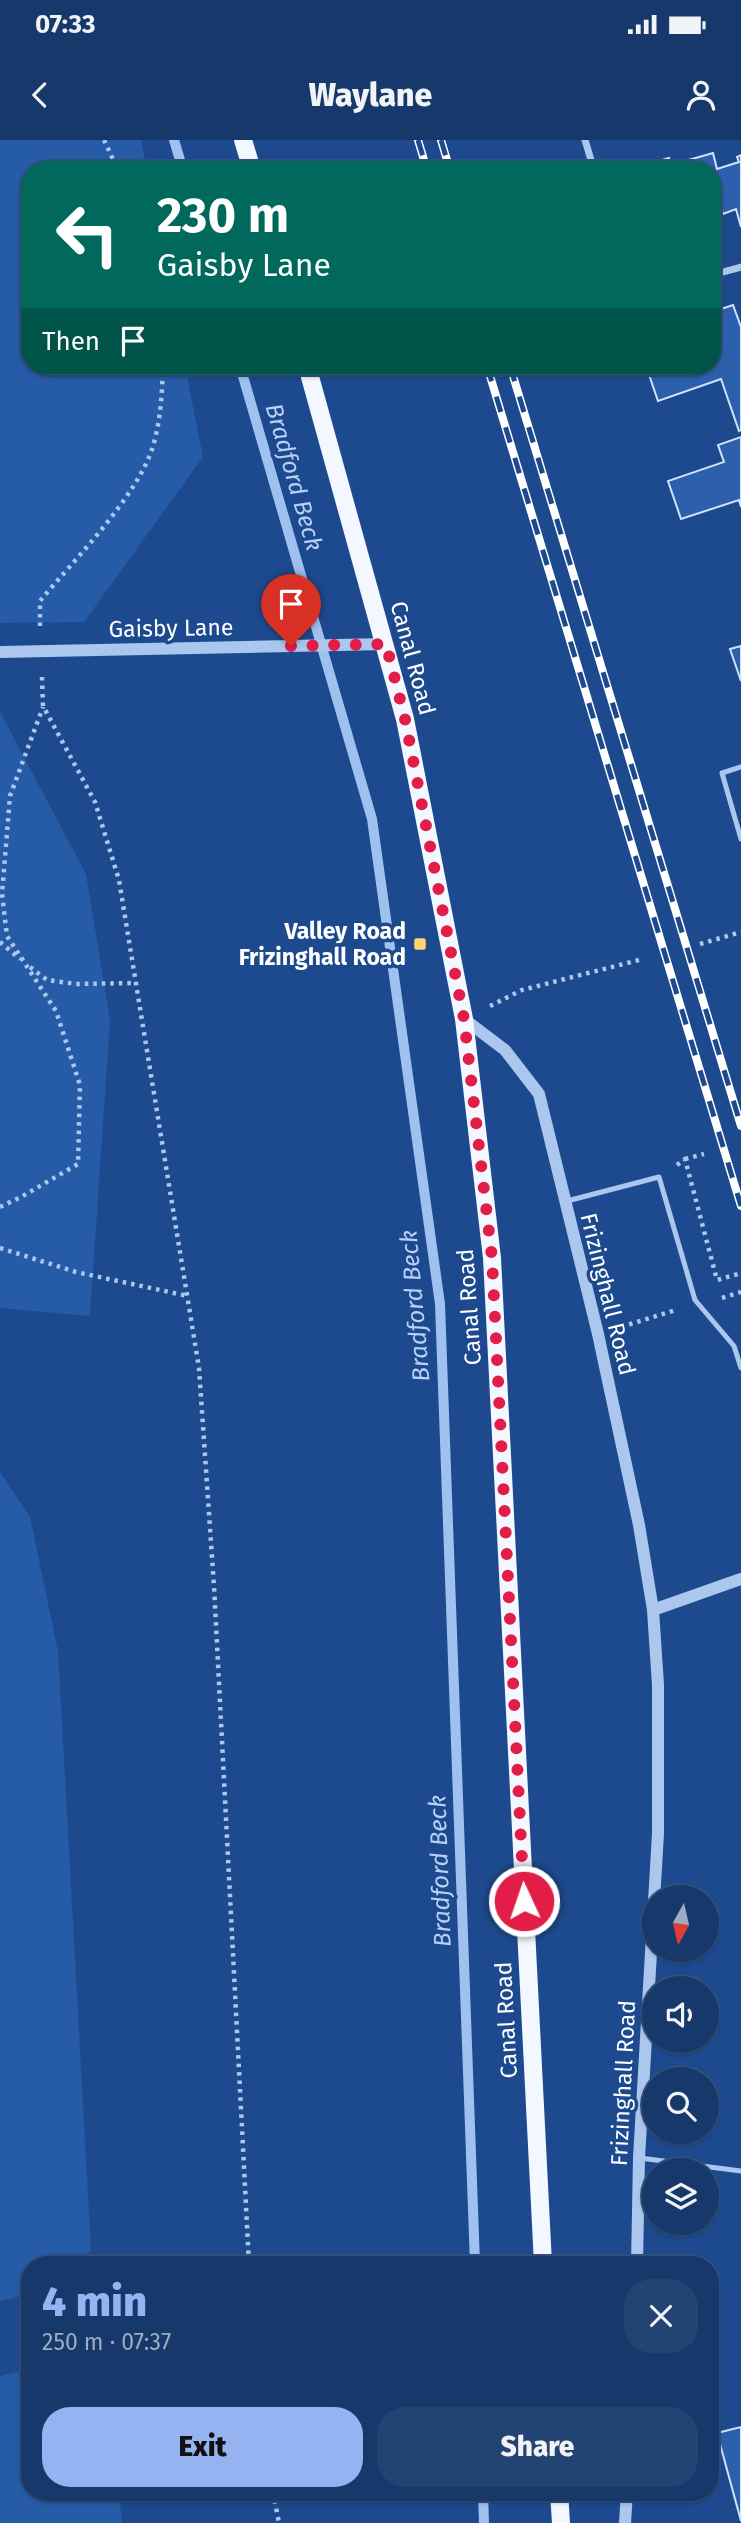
<!DOCTYPE html>
<html lang="en">
<head>
<meta charset="utf-8">
<style>
	body { margin:0; font-family:"Fira Sans",sans-serif; background:#234373; color:#f1f3f6; height:100vh; display:flex; flex-direction:column; font-size:26px; white-space:nowrap }
	* { box-sizing:border-box; margin:0 }
	p { font-size:23px; color:#9eacc1 }
	.icon { flex:none; width:38px; height:38px; fill:none; stroke:currentColor; stroke-width:2; stroke-linecap:round; stroke-linejoin:round }
	.map { position:relative; flex:1; overflow:hidden }
	.details { position:absolute; left:21px; top:2116px; width:698px; height:245px; display:flex; flex-direction:column; background:#16386b; border-radius:28px; box-shadow:0 2px 5px #0004,0 0 0 2px #35527e }
	.details>* { flex:none }
	.banner { position:absolute; left:21px; top:21px; width:700px; height:214px; border-radius:28px; box-shadow:0 2px 5px #0004,0 0 0 2px #35527e; background:#00695c; color:#fff; overflow:hidden }
	.needle { width:46px; rotate:188deg }
	.controls { position:absolute; left:642px; top:1745px; display:grid; gap:14px }
	.controls a { display:grid; place-items:center; width:77px; height:77px; border-radius:50%; background:#16386b; box-shadow:0 2px 5px #0004,0 0 0 2px #35527e; font-size:35px }
	.pin { position:absolute; display:grid; place-items:center; width:60px; height:60px; color:#fff; margin:-72px -30px; border-radius:50% 50% 50% 0; rotate:-45deg; box-shadow:0 0 7px #0007 }
	.pin .icon { rotate:45deg }
	.me { position:absolute; width:77px; margin:-38px; rotate:357deg; stroke-linejoin:round; filter:drop-shadow(0 0 5px #0008) }
	.turn { display:flex; align-items:center; gap:24px; height:147px; padding:0 21px; font-size:32px }
	.turn .icon { width:91px; height:91px; stroke-width:2.5 }
	.turn b { display:block; font-size:49px; line-height:60px }
	.then { display:flex; align-items:center; height:66px; padding:0 21px; background:#0003; gap:14px; font-size:26px }
	.round { display:grid; place-items:center; flex:none; width:74px; height:74px; border-radius:28px; background:#234373 }
	.headline { display:flex; align-items:center; justify-content:space-between; height:119px; padding:0 21px }
	h1 { font-size:42px; font-weight:800; line-height:52px; color:#95b2f1 }
	.button { display:flex; gap:14px; margin-top:auto; padding:14px 21px }
	.button a { flex:1; height:80px; border-radius:28px; background:#95b2f1; color:#111; font-size:28px; font-weight:800; line-height:80px; text-align:center }
	.button a+a { background:#234373; color:#f1f3f6 }
	.status { display:flex; justify-content:space-between; align-items:center; height:49px; padding:0 35px; background:#16386b; direction:ltr }
	.status svg { height:19px; fill:currentColor }
	header { display:flex; justify-content:space-between; align-items:center; height:91px; padding:0 21px; background:#16386b; font-size:32px; font-weight:800 }
	.map>svg:first-child { display:block }
	.green { fill:#265ba8 }
	.lines { fill:none; stroke-linecap:round; stroke-linejoin:round }
	.stream { stroke:#9fc1ef; stroke-width:10 }
	.building { fill:#2c60ad; stroke:#d2e2fa; stroke-width:2 }
	.path { stroke:#acc7ed; stroke-width:4.5; stroke-dasharray:3.5 5; stroke-linecap:butt }
	.service { stroke:#acc7ed; stroke-width:5 }
	.minor { stroke:#acc7ed; stroke-width:7 }
	.tertiary { stroke:#acc7ed; stroke-width:12 }
	.primary { stroke:#f3f7ff; stroke-width:18 }
	.rail-casing { stroke:#fff; stroke-width:8 }
	.rail { stroke:#1d4a8f; stroke-width:5; stroke-dasharray:16; stroke-linecap:butt }
	.route { stroke:#e11d48; stroke-width:12; stroke-dasharray:0 21.6 }
	.poi-dot { fill:#fdd96b; stroke:#1d4a8f; stroke-width:2.5 }
	.labels { text-anchor:middle; stroke-width:7; stroke-linejoin:round; paint-order:stroke }
	.street-label { font-size:23px; fill:#fff; stroke:#1d4a8f }
	.poi-label { font-size:23px; font-weight:bold; fill:#fff; stroke:#1d4a8f; text-anchor:end }
	.water-label { font-size:24px; font-style:italic; fill:#b8d1f4; stroke:#1d4a8f }
</style>
</head>
<body>
<div class="status"><b>07:33</b><svg viewBox="0 0 49 12"><path d="M0 12V9h3v3zM5 12V6h3v6zM10 12V3h3v9zM15 12V0h3v12zM26 1h20v11H26zM47 4h2v5h-2z"/></svg></div>
<header><svg class="icon" aria-label="back" viewBox="0 0 24 24"><path d="M15 5l-7 7 7 7"/></svg>Waylane<svg class="icon" aria-label="person" viewBox="0 0 24 24"><circle cx="12" cy="8" r="4"/><path d="M4 21q1-7 8-7t8 7"/></svg></header>
<div class="map">
<svg width="741" height="2383" viewBox="0 0 741 2383">
	<rect width="100%" height="100%" fill="#1d4a8f"/>
	<!-- green -->
	<path class="green" d="M 0,0 L 141,0 L 147,30 L 30,30 L 30,226 L 185,226 L 203,317 L 84,482 L 0,483 Z
		M 0,572 L 86,734 L 110,880 L 90,1176 L 0,1168 Z
		M 0,1332 L 30,1377 L 58,1511 L 91,2110 L 77,2124 L 30,2124 L 30,2154 L 0,2161 Z
		M 30,2229 L 30,2352 L 119,2352 L 122,2383 L 0,2383 L 0,2236 Z"/>
	<g class="lines">
		<!-- stream -->
		<path class="stream" d="M 174,0 L 183,30
			M 240,226 L 372,679 L 440,1164 L 475,2124
			M 483,2352 L 484,2383"/>
	</g>
	<!-- building -->
	<path class="building" d="M 713,13 L 717,29 L 739,22 L 737,17 L 741,15 L 741,87 L 736,69 L 723,74 L 720,65 L 715,66 L 720,80 L 712,82 L 712,30 L 627,30 L 669,18 L 671,25 Z
		M 578,20 L 581,30 L 551,30 Z
		M 733,165 L 741,187 L 741,290 L 739,291 L 721,239 L 658,261 L 646,226 L 712,226 L 712,172 Z
		M 741,297 L 741,367 L 739,360 L 681,379 L 668,341 L 724,322 L 718,305 Z
		M 741,506 L 741,541 L 730,509 Z
		M 741,2287 L 741,2381 L 717,2293 Z"/>
	<g class="lines">
		<!-- path -->
		<path class="path" d="M 104,0 L 118,30
			M 40,486 L 40,461 C 74,420 138,356 153,306 C 161,279 162,253 163,226
			M 42,537 L 43,566 L 95,662 L 119,740 L 199,1228 L 214,1446 L 249,2124
			M 0,802 L 20,819
			M 700,804 L 741,792
			M 30,827 L 47,840 L 76,844 L 136,843
			M 490,866 L 522,850 L 639,820
			M 685,1019 L 704,1014
			M 677,1025 L 685,1019 L 717,1140 L 738,1134
			M 0,1067 L 21,1057 L 78,1024 L 80,945 L 56,871 L 7,796 L 2,754 L 10,656 L 43,567
			M 0,1108 L 76,1132 L 188,1156
			M 722,1158 L 741,1152
			M 621,1187 L 676,1170
			M 273,2352 L 279,2383"/>
		<!-- service -->
		<path class="service" d="M 741,627 L 722,633 L 741,699
			M 567,1061 L 659,1037 L 695,1160 L 734,1206 L 741,1228
			M 640,2018 L 741,2031"/>
		<!-- minor -->
		<path class="minor" d="M 585,0 L 594,30
			M 712,135 L 741,127"/>
		<!-- tertiary -->
		<path class="tertiary" d="M 0,512 L 386,504
			M 464,879 L 505,910 L 539,954 L 598,1194 L 639,1385 L 653,1470 L 658,1545 L 658,1693 L 639,2018 L 637,2124
			M 653,1470 L 741,1439
			M 625,2383 L 627,2352"/>
		<!-- primary -->
		<path class="primary" d="M 243,0 L 252,30
			M 307,226 L 405,579 L 464,879 L 492,1118 L 543,2124
			M 559,2352 L 561,2383"/>
		<defs>
			<path id="rail" d="M 418,0 L 427,30
				M 441,0 L 450,30
				M 487,226 L 741,1066
				M 510,226 L 741,986"/>
		</defs>
		<!-- rail casing -->
		<use href="#rail" class="rail-casing"/>
		<!-- rail -->
		<use href="#rail" class="rail"/>
	</g>
	<g class="lines">
		<!-- route -->
		<path class="route" d="M 291,506 L 386,504 L 405,579 L 464,879 L 492,1118 L 524,1761"/>
	</g>
	<!-- markers -->
	<rect class="poi-dot" x="413" y="797" width="14" height="14" rx="3.5"/>
	<g class="labels">
		<!-- street labels -->
		<g class="street-label">
			<text transform="translate(171 488) rotate(-1)" y="8">Gaisby Lane</text>
			<text transform="translate(413 518) rotate(75)" y="8">Canal Road</text>
			<text transform="translate(608 1154) rotate(76)" y="8">Frizinghall Road</text>
			<text transform="translate(469 1167) rotate(-94)" y="8">Canal Road</text>
			<text transform="translate(506 1880) rotate(-93)" y="8">Canal Road</text>
			<text transform="translate(623 1943) rotate(-87)" y="8">Frizinghall Road</text>
		</g>
		<!-- poi labels -->
		<g class="poi-label">
			<text x="406" y="799">Valley Road<tspan x="406" dy="26">Frizinghall Road</tspan></text>
		</g>
		<!-- water labels -->
		<g class="water-label">
			<text transform="translate(294 337) rotate(74)" y="8">Bradford Beck</text>
			<text transform="translate(415 1166) rotate(-95)" y="8">Bradford Beck</text>
			<text transform="translate(440 1731) rotate(-92)" y="8">Bradford Beck</text>
		</g>
	</g>
</svg>
<div class="controls">
<a><svg class="needle" viewBox="-14 -14 28 28"><path d="M0-13l5 13h-10z" fill="#e53935"/><path d="M0 13l5-13h-10z" fill="#9eacc1"/></svg></a>
<a><svg class="icon" aria-label="sound" viewBox="0 0 24 24"><path d="M4 9h4l5-4v14l-5-4H4zM17 9q2 3 0 6"/></svg></a>
<a><svg class="icon" aria-label="search" viewBox="0 0 24 24"><circle cx="10" cy="10" r="6"/><path d="M15 15l6 6"/></svg></a>
<a><svg class="icon" aria-label="layers" viewBox="0 0 24 24"><path d="M12 4l9 5-9 5-9-5zM3 14l9 5 9-5"/></svg></a>
</div>
<div class="pin" style="left:291px;top:506px;background:#d93025"><svg class="icon" aria-label="arrive" viewBox="0 0 24 24"><path d="M6 21V4h12l-3 4 3 4H6"/></svg></div>
<svg class="me" style="left:524px;top:1761px" viewBox="-20 -20 40 40"><circle r="17" fill="#e11d48" stroke="#fff" stroke-width="3"/><path d="M0-11L8 9 0 5-8 9z" fill="#fff"/></svg>
<div class="banner">
<div class="turn"><svg class="icon" aria-label="left" viewBox="0 0 24 24"><path d="M17 20v-9H6M10 6l-5 5 5 5"/></svg><div><b>230 m</b>Gaisby Lane</div></div>
<div class="then">Then<svg class="icon" aria-label="arrive" viewBox="0 0 24 24"><path d="M6 21V4h12l-3 4 3 4H6"/></svg></div>
</div>
<section class="details">
<div class="headline"><div><h1>4 min</h1><p>250 m · 07:37</p></div><a class="round"><svg class="icon" aria-label="close" viewBox="0 0 24 24"><path d="M6 6l12 12M18 6L6 18"/></svg></a></div>
<div class="button"><a>Exit</a><a>Share</a></div>
</section>
</div>
</body>
</html>
